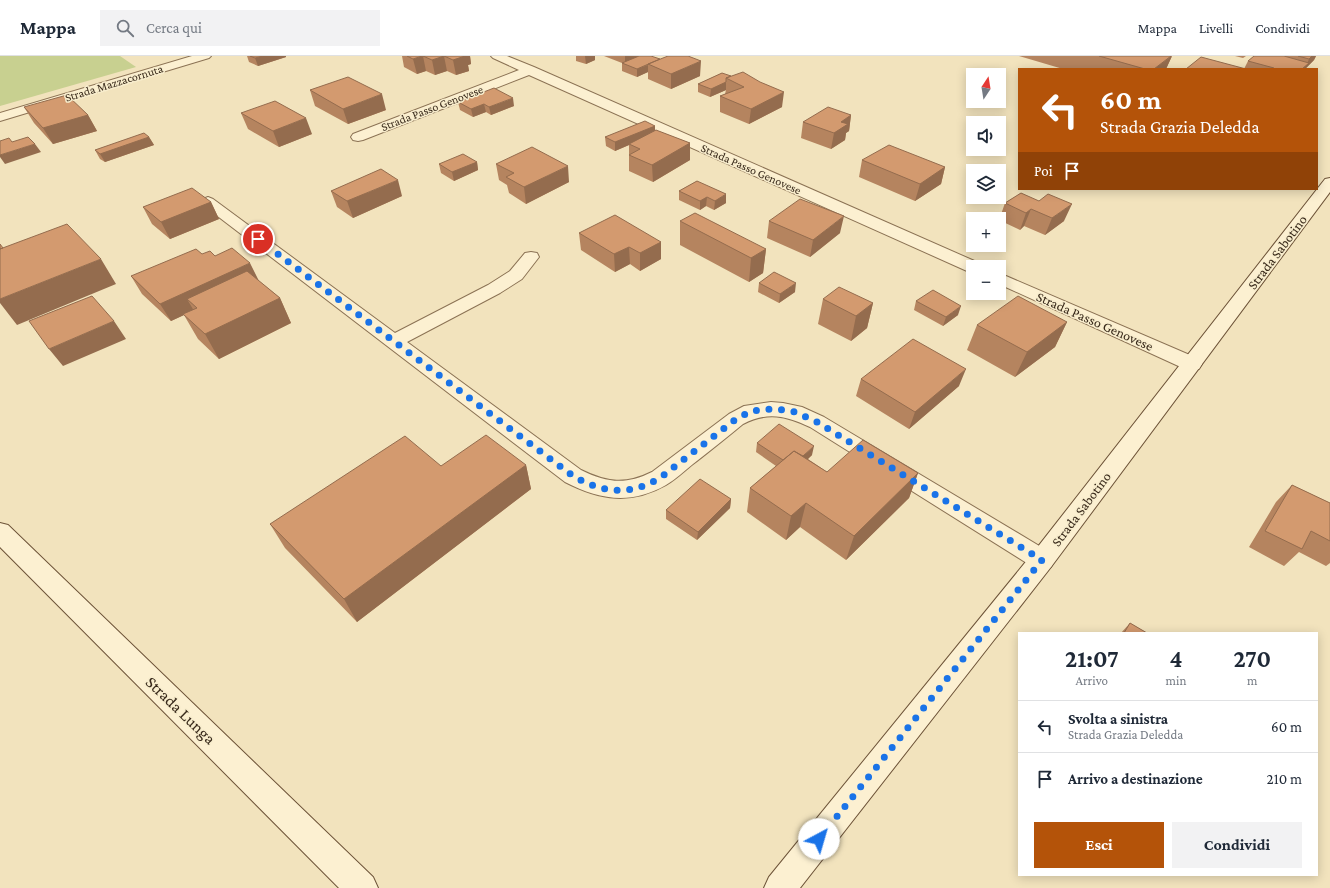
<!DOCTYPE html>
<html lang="it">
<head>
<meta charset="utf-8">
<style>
	body { margin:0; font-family:"Crimson Pro",serif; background:#f2f2f3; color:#1f2937; height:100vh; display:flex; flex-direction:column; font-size:15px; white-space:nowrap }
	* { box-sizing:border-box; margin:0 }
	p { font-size:13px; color:#747a83 }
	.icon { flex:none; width:22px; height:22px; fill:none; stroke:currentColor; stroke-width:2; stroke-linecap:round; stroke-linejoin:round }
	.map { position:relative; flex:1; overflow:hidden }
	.panel { position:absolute; left:1018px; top:576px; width:300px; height:244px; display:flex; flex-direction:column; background:#fff; border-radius:0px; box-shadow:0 2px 10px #0003 }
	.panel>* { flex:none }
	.hud { position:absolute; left:1018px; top:12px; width:300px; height:122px; border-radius:0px; box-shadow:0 2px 10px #0003; background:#b45309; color:#fff; overflow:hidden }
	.needle { width:26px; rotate:12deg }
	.buttons { position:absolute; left:966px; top:12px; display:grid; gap:8px }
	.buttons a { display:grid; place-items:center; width:40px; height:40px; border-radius:0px; background:#fff; box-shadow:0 2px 10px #0003; font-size:20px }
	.pin { position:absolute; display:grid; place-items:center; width:34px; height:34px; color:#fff; margin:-17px; border:2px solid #fff; border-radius:50%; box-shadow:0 1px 4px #0007 }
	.me { position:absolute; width:44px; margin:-22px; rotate:39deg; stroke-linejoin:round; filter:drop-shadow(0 0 3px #0008) }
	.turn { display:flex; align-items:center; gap:14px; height:84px; padding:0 16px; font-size:18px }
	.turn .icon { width:52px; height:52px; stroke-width:2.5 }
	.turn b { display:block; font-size:28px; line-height:34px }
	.then { display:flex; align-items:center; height:38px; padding:0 16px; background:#0003; gap:8px; font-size:15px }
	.eta { display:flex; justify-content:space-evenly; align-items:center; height:68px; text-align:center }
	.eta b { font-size:24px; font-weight:700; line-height:28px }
	.primary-button { display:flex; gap:8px; margin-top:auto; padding:8px 16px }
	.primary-button a { flex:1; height:46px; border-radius:0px; background:#b45309; color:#fff; font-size:16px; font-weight:700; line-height:46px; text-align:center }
	.primary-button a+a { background:#f2f2f3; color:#1f2937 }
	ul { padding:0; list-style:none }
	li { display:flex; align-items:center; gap:12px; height:52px; padding:0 16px; border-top:1px solid #e0e1e3 }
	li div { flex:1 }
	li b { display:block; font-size:15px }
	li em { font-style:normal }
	header { display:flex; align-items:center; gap:24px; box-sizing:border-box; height:56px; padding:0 20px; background:#fff; border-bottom:1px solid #e0e1e3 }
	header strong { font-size:19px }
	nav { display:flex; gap:22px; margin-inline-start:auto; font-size:14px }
	.search { width:280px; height:36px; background:#f2f2f3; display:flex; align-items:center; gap:10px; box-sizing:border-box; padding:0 14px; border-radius:0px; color:#747a83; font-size:15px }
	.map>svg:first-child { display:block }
	.green { fill:#c8d090 }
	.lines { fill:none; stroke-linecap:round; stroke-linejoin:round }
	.street-casing { stroke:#8b7254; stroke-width:2 }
	.secondary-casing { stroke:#6d5338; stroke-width:2 }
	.street { fill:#fcf0d1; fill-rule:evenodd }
	.secondary { fill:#fcf0d1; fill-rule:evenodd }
	.wall { fill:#b5845f }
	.shaded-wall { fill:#946c4e }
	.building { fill:#d39a6f; stroke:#946c4e }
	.route { stroke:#1a73e8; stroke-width:7; stroke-dasharray:0 12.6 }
	.labels { text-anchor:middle; stroke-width:3; stroke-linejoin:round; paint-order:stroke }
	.far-street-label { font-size:12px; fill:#392a1b; stroke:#f8edcd }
	.street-label { font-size:14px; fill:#392a1b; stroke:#f8edcd }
	.near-street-label { font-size:17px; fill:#392a1b; stroke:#f8edcd }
</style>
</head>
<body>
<header>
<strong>Mappa</strong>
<div class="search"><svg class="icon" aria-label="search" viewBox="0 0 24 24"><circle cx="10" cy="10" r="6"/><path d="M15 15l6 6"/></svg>Cerca qui</div>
<nav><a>Mappa</a><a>Livelli</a><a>Condividi</a></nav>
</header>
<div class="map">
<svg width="1330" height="832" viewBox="0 0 1330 832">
	<rect width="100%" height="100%" fill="#f2e3bd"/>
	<!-- green -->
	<path class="green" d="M 0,0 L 120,0 L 136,11 L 0,50 Z"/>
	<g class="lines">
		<defs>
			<path id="street" d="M 192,0 L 211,0 L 209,2 L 0,65 L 0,57 Z
				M 491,0 L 507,0 L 534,11 L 979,207 L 981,211 L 973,211 L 973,216 L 967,215 L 529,19 L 363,84 L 358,85 L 353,84 L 351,81 L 353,78 L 519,14 L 493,2 Z
				M 208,141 L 213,143 L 395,277 L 488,229 L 510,215 L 525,197 L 531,196 L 537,197 L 539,201 L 522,223 L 500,237 L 407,286 L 581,414 C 607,427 626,429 652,416 L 729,358 L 744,350 L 771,346 L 783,347 L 802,351 L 824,361 L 1051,497 L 1054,504 L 1051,511 L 1042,514 L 1033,511 L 810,371 C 786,360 768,355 743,368 C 727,381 710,395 693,408 C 684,415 676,423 666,429 C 631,449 600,444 565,426 L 203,149 L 200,146 L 203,143 Z
				M 999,217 L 1199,303 L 1202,308 L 1199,313 L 1192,314 L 1185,313 L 999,228 Z"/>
			<path id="secondary" d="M 1330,122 L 1330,136 L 1051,511 L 800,832 L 764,832 L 769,821 L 1033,497 L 1325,123 Z
				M 0,467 L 8,469 L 373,821 L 378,832 L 339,832 L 0,491 Z"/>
		</defs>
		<!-- street casing -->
		<use href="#street" class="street-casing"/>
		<!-- secondary casing -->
		<use href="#secondary" class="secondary-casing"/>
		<!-- street -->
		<use href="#street" class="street"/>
		<!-- secondary -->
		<use href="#secondary" class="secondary"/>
	</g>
	<!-- wall -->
	<path class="wall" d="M 247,0 L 286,0 L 286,1 L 258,10 L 249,6 Z
		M 402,0 L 470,0 L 471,8 L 468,9 L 469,15 L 456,19 L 447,15 L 435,19 L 426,15 L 417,18 L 404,11 Z
		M 576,0 L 595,0 L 595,4 L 586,8 L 576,5 Z
		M 604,0 L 651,0 L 700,20 L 671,33 L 648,23 L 648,16 L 637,21 L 622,15 L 622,7 Z
		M 1019,0 L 1172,0 L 1166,13 L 1063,13 Z
		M 1235,0 L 1246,0 L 1243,2 Z
		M 1254,0 L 1316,0 L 1314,4 L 1305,13 L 1186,13 L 1244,13 L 1248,5 Z
		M 722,17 L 782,51 L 749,68 L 720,56 L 720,40 L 725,38 L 726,34 L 710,41 L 698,36 L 698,28 Z
		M 310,34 L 386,54 L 348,68 L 315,50 Z
		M 458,46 L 514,50 L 491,59 L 486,56 L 473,61 L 460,54 Z
		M 24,51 L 88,59 L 97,75 L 53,88 L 34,67 Z
		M 241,57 L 312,78 L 279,91 L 248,73 Z
		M 851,59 L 849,75 L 846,77 L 845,84 L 831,93 L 801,82 L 803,66 Z
		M 655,70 L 655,74 L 690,87 L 690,104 L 653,126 L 629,115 L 629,89 L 615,95 L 606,90 L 605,81 Z
		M 149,81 L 154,89 L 105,106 L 100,103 L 95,94 Z
		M 862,104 L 945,111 L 941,128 L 915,145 L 859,121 Z
		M 477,106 L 478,114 L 454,125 L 441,117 L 439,108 Z
		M 496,108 L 569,126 L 526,148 L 509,137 L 507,129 L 499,124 Z
		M 697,125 L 726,147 L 714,154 L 706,150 L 700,154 L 679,144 L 679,135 Z
		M 331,135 L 402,140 L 353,162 L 337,151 Z
		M 1021,137 L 1064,165 L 1045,179 L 1024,170 L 1020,174 L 999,164 L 1005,147 Z
		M 211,146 L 219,163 L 170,183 L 152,168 L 143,151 Z
		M 680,165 L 766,193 L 763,217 L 749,226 L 680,189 Z
		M 769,165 L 840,177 L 810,201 L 767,182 Z
		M 579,177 L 661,186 L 661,203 L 640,215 L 630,208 L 615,216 L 581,194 Z
		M 202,198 L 215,200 L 259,225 L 280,242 L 291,267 L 219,303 L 198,283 L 184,259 L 171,265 L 142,238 L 131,220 Z
		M 759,227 L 795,236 L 779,247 L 758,236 Z
		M 823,243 L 873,247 L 867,272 L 851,285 L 818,268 Z
		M 916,245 L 958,259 L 943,270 L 914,254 Z
		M 1067,266 L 1055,291 L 1015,321 L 967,294 L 977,269 Z
		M 861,323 L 959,330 L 909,373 L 856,340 Z
		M 757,387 L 812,399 L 808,403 L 827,416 L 918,417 L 909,442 L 846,504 L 800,471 L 786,484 L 747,456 L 750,432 L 776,410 L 756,396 Z
		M 526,409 L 531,433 L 357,566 L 285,492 L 270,468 L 441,410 Z
		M 1292,429 L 1330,447 L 1330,507 L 1326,510 L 1299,496 L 1284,510 L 1249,491 L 1276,446 Z
		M 731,443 L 730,452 L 697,484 L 666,463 L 666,454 Z
		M 1130,567 L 1147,577 L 1121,577 Z"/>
	<!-- shaded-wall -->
	<path class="shaded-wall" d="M 263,0 L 286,0 L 286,1 L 258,10 L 255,2 Z
		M 423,0 L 426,15 L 417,18 L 413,3 Z
		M 444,0 L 447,15 L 435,19 L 432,4 Z
		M 459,0 L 470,0 L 471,8 L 468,9 L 469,15 L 456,19 L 453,4 Z
		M 585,0 L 595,0 L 595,4 L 586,8 Z
		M 625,0 L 640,0 L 625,8 Z
		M 1172,0 L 1166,13 L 1154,13 Z
		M 1312,0 L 1316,0 L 1314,4 L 1305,13 L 1302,13 L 1306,10 L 1309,3 Z
		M 701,5 L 700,20 L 671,33 L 671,18 Z
		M 648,9 L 648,16 L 637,21 L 637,13 Z
		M 726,26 L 726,34 L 710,41 L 711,33 Z
		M 784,36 L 782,51 L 749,68 L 751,53 Z
		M 382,38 L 386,54 L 348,68 L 343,53 Z
		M 513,42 L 514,50 L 491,59 L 489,51 Z
		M 484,48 L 486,56 L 473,61 L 471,53 Z
		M 88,59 L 97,75 L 53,88 L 43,72 Z
		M 851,59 L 849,75 L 846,77 L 845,84 L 831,93 L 834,77 L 841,66 Z
		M 306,62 L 312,78 L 279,91 L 273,75 Z
		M 655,70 L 655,78 L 629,88 L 629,89 L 615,95 L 615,86 Z
		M 149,81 L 154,89 L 105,106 L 100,98 Z
		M 690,87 L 690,104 L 653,126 L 652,109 Z
		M 35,88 L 41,96 L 5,108 L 0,101 L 0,99 Z
		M 477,106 L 478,114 L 454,125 L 452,116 Z
		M 568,110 L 569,126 L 526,148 L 524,131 Z
		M 945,111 L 941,128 L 915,145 L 920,128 Z
		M 398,124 L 402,140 L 353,162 L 347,145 Z
		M 726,138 L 726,147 L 714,154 L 715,145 Z
		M 707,141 L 706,150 L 700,154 L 700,145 Z
		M 211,146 L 219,163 L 170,183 L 161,166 Z
		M 1072,148 L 1064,165 L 1045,179 L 1052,162 Z
		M 1031,153 L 1024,170 L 1020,174 L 1026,157 Z
		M 844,160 L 840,177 L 810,201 L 813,184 Z
		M 661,186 L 661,203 L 640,215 L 640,197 Z
		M 629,191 L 630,208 L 615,216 L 614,198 Z
		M 766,193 L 763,217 L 749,226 L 751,202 Z
		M 101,203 L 116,228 L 17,269 L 0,247 L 0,243 Z
		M 250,207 L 259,225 L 197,252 L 187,243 L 194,255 L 183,258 L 184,259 L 171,265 L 160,248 Z
		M 796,227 L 795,236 L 779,247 L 780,238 Z
		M 280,242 L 291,267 L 219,303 L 205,278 Z
		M 873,247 L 867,272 L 851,285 L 856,260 Z
		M 961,250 L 958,259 L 943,270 L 946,261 Z
		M 114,265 L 126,283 L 63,310 L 49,293 Z
		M 1067,266 L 1055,291 L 1015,321 L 1027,296 Z
		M 966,313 L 959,330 L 909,373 L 915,356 Z
		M 814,390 L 812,399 L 791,419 L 792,410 Z
		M 526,409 L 531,433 L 357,566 L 344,543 Z
		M 918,417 L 909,442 L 846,504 L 854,480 Z
		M 731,443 L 730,452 L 697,484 L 698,476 Z
		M 806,447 L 800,471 L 786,484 L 791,460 Z"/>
	<!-- building -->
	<path class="building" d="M 250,0 L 263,0 L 255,2 Z
		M 407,0 L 422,0 L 413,3 Z
		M 423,0 L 444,0 L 432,4 Z
		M 444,0 L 465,0 L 453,4 Z
		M 639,0 L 651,0 L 660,3 L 637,13 L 622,7 Z
		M 668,0 L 688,0 L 701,5 L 671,18 L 648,8 Z
		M 1099,0 L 1171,0 L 1154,13 L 1145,13 Z
		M 1254,0 L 1284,0 L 1309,7 L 1302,13 L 1273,13 L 1274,12 L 1248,5 Z
		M 1298,0 L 1312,0 L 1309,3 Z
		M 1201,1 L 1246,13 L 1186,13 Z
		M 743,16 L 760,26 L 784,36 L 751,53 L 720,40 L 744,31 L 726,22 Z
		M 722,17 L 731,20 L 726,22 L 726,26 L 711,33 L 698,28 Z
		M 348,21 L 382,38 L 343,53 L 310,34 Z
		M 494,32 L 513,42 L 489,51 L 484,48 L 471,53 L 458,46 Z
		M 67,39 L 88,59 L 43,72 L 24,51 Z
		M 275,45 L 306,62 L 273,75 L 241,57 Z
		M 828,51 L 851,59 L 841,66 L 848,68 L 834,77 L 803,66 Z
		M 645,65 L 655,70 L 615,86 L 605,81 Z
		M 656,74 L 690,87 L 652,109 L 629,99 L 640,93 L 629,88 Z
		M 144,77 L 149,81 L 100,98 L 95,94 Z
		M 28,81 L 35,88 L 0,99 L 0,85 L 9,82 L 12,86 Z
		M 889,89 L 945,111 L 920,128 L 862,104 Z
		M 532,91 L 568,110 L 524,131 L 506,121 L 514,117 L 496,108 Z
		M 463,98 L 477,106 L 452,116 L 439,108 Z
		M 381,113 L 398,124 L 347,145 L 331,135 Z
		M 697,125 L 726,138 L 715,145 L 707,141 L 700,145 L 679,135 Z
		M 192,132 L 211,146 L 161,166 L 143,151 Z
		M 1021,137 L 1039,145 L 1048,138 L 1072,148 L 1052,162 L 1031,153 L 1026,157 L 1005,147 Z
		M 800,143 L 844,160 L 813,184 L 769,165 Z
		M 695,157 L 766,193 L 751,202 L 680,165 Z
		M 615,159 L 661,186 L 640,197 L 629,191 L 614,198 L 579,177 Z
		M 67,168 L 101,203 L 0,243 L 0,193 Z
		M 0,188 L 3,192 L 0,193 Z
		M 232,192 L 250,207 L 160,248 L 131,220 L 196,193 L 202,198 L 210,195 L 215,200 Z
		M 247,215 L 280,242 L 205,278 L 183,258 L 197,252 L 187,243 Z
		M 774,216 L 796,227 L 780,238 L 759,227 Z
		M 839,231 L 873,247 L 856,260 L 823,243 Z
		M 933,234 L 961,250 L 946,261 L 916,245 Z
		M 92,240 L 114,265 L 49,293 L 29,265 Z
		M 1018,240 L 1067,266 L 1027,296 L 977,269 Z
		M 913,283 L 966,313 L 915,356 L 861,323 Z
		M 779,368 L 814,390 L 803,400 L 794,395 L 783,404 L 757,387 Z
		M 486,379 L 526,409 L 344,543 L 270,468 L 405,380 L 441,410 Z
		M 863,384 L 918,417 L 854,480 L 806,447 L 791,460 L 750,432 L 794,395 L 827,416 Z
		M 700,423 L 731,443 L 698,476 L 666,454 Z
		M 1292,429 L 1330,447 L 1330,485 L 1311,475 L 1302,493 L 1265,475 Z
		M 1130,567 L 1147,577 L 1124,577 Z"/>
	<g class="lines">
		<!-- route -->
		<path class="route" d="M 258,183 L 573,420 C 602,437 630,440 660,422 L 736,363 L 751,355 L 771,353 L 783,354 L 795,356 L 817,366 L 1042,504 L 819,783"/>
	</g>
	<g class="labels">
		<!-- far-street labels -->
		<g class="far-street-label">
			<text transform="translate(114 27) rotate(-17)" y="4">Strada Mazzacornuta</text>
			<text transform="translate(432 52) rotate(-21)" y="4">Strada Passo Genovese</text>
			<text transform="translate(751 113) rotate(24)" y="4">Strada Passo Genovese</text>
		</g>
		<!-- street labels -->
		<g class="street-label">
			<text transform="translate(1277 196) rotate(-53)" y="5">Strada Sabotino</text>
			<text transform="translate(1095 265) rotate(24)" y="5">Strada Passo Genovese</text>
			<text transform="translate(1081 453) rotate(-53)" y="5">Strada Sabotino</text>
		</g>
		<!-- near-street labels -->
		<g class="near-street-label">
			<text transform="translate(181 654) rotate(44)" y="6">Strada Lunga</text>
		</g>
	</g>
</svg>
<div class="buttons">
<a><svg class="needle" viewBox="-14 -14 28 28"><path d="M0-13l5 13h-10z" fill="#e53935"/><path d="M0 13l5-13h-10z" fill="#747a83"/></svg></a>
<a><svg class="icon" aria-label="sound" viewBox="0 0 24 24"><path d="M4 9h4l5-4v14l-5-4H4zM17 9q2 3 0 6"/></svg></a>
<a><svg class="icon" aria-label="layers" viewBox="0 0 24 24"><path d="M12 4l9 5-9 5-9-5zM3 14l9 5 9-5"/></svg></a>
<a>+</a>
<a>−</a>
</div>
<div class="pin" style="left:258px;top:183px;background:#d93025"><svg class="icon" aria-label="arrive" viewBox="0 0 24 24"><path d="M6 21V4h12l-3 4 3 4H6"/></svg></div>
<svg class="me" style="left:819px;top:783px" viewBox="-20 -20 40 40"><circle r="19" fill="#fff"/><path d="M0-13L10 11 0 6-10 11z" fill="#1a73e8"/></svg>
<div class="hud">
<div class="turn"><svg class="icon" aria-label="left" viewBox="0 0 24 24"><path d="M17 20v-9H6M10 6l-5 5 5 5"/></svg><div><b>60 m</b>Strada Grazia Deledda</div></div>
<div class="then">Poi<svg class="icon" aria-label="arrive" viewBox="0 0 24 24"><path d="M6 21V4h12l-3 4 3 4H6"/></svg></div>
</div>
<section class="panel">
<div class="eta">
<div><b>21:07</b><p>Arrivo</p></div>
<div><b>4</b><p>min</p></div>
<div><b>270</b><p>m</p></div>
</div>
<ul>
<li><svg class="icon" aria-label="left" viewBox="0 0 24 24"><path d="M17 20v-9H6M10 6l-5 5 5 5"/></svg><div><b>Svolta a sinistra</b><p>Strada Grazia Deledda</p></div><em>60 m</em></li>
<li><svg class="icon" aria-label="arrive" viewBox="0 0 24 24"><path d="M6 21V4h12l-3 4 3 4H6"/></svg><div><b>Arrivo a destinazione</b></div><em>210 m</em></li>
</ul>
<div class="primary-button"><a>Esci</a><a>Condividi</a></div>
</section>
</div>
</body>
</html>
